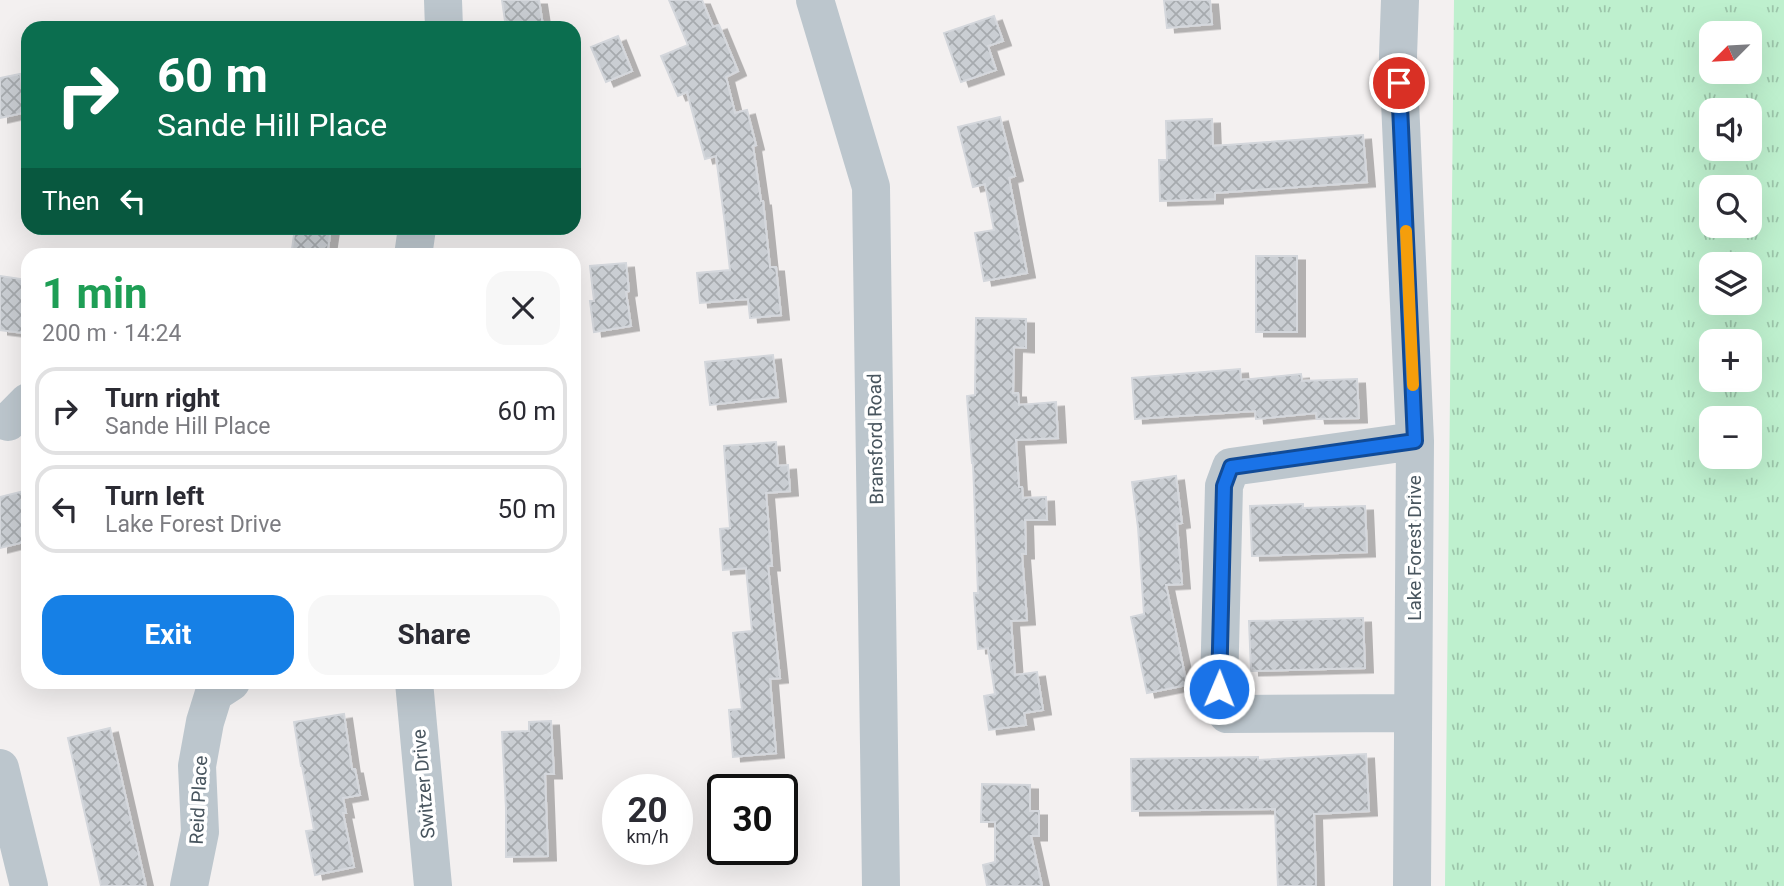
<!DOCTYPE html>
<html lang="en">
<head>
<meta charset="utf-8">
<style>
	body { margin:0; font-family:Roboto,sans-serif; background:#f7f7f7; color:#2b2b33; height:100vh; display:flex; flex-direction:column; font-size:26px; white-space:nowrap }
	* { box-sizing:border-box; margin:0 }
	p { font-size:23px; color:#7c7c81 }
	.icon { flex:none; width:38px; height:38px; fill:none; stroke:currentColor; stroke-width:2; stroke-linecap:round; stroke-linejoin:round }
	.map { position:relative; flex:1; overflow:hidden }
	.side { position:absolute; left:21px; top:248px; width:560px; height:441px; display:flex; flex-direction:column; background:#fff; border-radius:21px; box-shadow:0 7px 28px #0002 }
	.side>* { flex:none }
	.banner { position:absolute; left:21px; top:21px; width:560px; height:214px; border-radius:21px; box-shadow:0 7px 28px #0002; background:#0b6e4f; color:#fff; overflow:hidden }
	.needle { width:46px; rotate:246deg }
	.tools { position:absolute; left:1699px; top:21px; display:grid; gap:14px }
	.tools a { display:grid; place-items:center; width:63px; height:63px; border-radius:14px; background:#fff; box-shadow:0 7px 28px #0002; font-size:35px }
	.speed { position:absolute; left:602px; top:774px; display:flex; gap:14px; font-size:35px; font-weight:700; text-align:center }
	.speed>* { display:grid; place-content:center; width:91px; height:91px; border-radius:50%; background:#fff; box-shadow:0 7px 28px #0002; line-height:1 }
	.speed small { font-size:18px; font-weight:400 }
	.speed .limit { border:4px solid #111; border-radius:10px; background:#fff; color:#111 }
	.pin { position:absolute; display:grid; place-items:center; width:60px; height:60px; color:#fff; margin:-30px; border:4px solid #fff; border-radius:50%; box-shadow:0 2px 7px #0007 }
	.me { position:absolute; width:77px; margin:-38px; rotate:1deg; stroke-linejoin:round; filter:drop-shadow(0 0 5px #0008) }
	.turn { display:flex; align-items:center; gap:24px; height:147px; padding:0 21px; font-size:32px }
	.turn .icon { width:91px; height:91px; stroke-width:2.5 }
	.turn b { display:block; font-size:49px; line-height:60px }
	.then { display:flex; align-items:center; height:66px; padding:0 21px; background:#0003; gap:14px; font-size:26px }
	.round { display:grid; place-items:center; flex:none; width:74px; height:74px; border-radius:21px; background:#f7f7f7 }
	.overview { display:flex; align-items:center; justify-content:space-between; height:119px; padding:0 21px }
	h1 { font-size:42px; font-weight:700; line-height:52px; color:#1e9e55 }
	.action { display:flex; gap:14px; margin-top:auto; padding:14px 21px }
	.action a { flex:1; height:80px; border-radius:21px; background:#1680e6; color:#fff; font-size:28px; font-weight:700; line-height:80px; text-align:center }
	.action a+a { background:#f7f7f7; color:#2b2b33 }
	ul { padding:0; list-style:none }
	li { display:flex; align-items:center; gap:21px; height:88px; margin:0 14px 10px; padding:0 7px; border:4px solid #e1e1e2; border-radius:21px }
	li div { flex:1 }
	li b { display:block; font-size:26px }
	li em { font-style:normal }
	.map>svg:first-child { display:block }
	.grass { fill:url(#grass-tufts); fill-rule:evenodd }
	.building { fill:url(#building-cross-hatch); stroke:#d4d7dc; stroke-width:2; filter:url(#shadow) }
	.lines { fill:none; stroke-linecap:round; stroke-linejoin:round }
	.minor { stroke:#bcc6cd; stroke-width:38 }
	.route-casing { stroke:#114b97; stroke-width:18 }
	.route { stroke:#1a73e8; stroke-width:12 }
	.slow { stroke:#f59e0b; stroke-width:12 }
	.labels { text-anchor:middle; stroke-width:7; stroke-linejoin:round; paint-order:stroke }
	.street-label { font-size:19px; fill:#48555e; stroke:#fff }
</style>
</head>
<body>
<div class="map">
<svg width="1784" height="886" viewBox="0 0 1784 886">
	<defs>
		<pattern id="grass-tufts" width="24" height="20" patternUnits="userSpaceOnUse" patternTransform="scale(1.75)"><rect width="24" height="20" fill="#bef0ce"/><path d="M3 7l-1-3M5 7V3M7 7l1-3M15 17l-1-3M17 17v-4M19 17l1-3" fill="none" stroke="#9cc5aa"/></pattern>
		<pattern id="building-cross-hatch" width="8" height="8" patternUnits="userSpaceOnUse" patternTransform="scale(1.75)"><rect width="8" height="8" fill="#caced3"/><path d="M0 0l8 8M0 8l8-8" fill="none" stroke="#a6aaae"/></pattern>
		<filter id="shadow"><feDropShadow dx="8" dy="4.5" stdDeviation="0" flood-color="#0004"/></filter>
	</defs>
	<rect width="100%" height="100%" fill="#f3f0f0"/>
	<!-- grass -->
	<path class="grass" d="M 1454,0 L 1784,0 L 1784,886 L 1445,886 ZM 1712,33 L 1750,33 L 1750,72 L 1712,72 ZM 1750,110 L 1750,149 L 1712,149 L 1712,110 ZM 1750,187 L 1750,226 L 1712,226 L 1712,187 ZM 1712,264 L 1750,264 L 1750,303 L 1712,303 ZM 1750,341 L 1750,380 L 1712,380 L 1712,341 ZM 1750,418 L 1750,457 L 1712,457 L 1712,418 Z"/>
	<!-- building -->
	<path class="building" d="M 502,0 L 539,0 L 543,26 L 532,28 L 506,28 Z
		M 669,0 L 702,0 L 713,27 L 719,25 L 738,71 L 726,77 L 735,113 L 747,110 L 756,145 L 753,146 L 761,201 L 763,201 L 770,267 L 776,267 L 781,315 L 750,318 L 748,299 L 700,303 L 697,273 L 730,270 L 725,224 L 716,156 L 705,159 L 687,92 L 678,96 L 661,56 L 688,45 Z
		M 1164,0 L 1210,0 L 1212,24 L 1167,28 Z
		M 994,16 L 1003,41 L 988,46 L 996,70 L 961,82 L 944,33 Z
		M 618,36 L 632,71 L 606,82 L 591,47 Z
		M 20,74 L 27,112 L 0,118 L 0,78 Z
		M 1000,117 L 1015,176 L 1009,178 L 1027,273 L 984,281 L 975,233 L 994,230 L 985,184 L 973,187 L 958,127 Z
		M 1212,119 L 1213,146 L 1363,135 L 1367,182 L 1215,193 L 1215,199 L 1160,201 L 1159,160 L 1167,160 L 1166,121 Z
		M 295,228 L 331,228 L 327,256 L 291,256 Z
		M 1256,256 L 1297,256 L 1297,332 L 1256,332 Z
		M 626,263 L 629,291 L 626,292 L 631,326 L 594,332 L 590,301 L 594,301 L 590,266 Z
		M 0,276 L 28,280 L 28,294 L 23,333 L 0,330 Z
		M 976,318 L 1026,319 L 1026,348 L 1014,347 L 1013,393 L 1018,393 L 1019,405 L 1056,402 L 1058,438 L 1016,440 L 1019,487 L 1022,487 L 1023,498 L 1046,497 L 1047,520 L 1025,520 L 1026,554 L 1022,554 L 1027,620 L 1011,621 L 1015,675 L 1037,672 L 1043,710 L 1024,713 L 1026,725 L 989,730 L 984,696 L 995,694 L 988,648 L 978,649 L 974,593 L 978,593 L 973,463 L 972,463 L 967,396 L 975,395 Z
		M 773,355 L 778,397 L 710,405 L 705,362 Z
		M 1240,369 L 1241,380 L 1301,374 L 1302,381 L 1357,379 L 1359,418 L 1317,419 L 1316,413 L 1256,419 L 1255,411 L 1135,419 L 1132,378 Z
		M 776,442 L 778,466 L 788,465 L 790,491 L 766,493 L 772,566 L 768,566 L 780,678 L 770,679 L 776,753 L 733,757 L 729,710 L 742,709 L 733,633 L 752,631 L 746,568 L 723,570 L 720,529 L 730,528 L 724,446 Z
		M 1176,476 L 1182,523 L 1177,524 L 1182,584 L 1166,585 L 1187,685 L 1147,693 L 1131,617 L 1144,614 L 1138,527 L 1132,482 Z
		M 28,490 L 28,541 L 0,548 L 0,497 Z
		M 1303,504 L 1303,508 L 1365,506 L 1367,552 L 1252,556 L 1250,506 Z
		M 1363,618 L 1365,668 L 1251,671 L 1249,621 Z
		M 344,714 L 352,769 L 355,769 L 360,795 L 343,798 L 346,813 L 343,813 L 354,867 L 315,875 L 306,831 L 314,830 L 302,766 L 301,766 L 294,722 Z
		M 551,721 L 554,774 L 545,774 L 548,856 L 506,857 L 506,808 L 502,732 L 529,731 L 529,722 Z
		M 110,728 L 146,886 L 101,886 L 68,738 Z
		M 1366,754 L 1369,811 L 1314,814 L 1316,886 L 1278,886 L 1275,809 L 1132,811 L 1131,759 L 1258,757 L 1258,760 Z
		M 982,784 L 1030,785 L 1030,811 L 1039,811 L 1039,836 L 1031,836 L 1042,886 L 987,886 L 983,865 L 995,862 L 995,822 L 981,822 Z"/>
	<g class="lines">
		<!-- minor -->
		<path class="minor" d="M 443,0 L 444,28
			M 815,0 L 871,187 L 881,886
			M 1400,0 L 1398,56 L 1415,441 L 1412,886
			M 413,256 L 417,228
			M 8,422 L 28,402
			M 414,682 L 433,886
			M 1413,713 L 1227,714 L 1219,689 L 1224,486 L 1231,467 L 1415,441
			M 0,768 L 29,886
			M 189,886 L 200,832 L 197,766 L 205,722 L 214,693 L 231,682"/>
	</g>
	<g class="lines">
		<defs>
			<path id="route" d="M 1219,689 L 1224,486 L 1231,467 L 1415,441 L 1399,83"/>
		</defs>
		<!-- route casing -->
		<use href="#route" class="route-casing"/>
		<!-- route -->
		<use href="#route" class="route"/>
		<!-- slow -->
		<path class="slow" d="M 1406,231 L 1413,385"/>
	</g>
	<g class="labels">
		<!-- street labels -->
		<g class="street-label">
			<text transform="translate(875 439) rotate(-91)" y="7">Bransford Road</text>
			<text transform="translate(1414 548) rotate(-90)" y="7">Lake Forest Drive</text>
			<text transform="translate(423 784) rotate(-95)" y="7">Switzer Drive</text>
			<text transform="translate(198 800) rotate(-87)" y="7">Reid Place</text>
		</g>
	</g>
</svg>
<div class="tools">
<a><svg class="needle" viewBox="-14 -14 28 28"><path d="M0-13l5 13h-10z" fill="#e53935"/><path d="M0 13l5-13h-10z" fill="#7c7c81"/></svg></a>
<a><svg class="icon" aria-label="sound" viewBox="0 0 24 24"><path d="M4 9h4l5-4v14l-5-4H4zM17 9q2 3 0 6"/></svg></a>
<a><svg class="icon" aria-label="search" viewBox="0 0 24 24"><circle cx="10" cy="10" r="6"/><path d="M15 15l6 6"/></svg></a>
<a><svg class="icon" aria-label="layers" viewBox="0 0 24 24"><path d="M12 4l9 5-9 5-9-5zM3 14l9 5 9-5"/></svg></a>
<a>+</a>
<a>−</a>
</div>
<div class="speed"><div>20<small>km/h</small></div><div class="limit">30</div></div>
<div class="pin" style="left:1399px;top:83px;background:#d93025"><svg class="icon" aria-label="arrive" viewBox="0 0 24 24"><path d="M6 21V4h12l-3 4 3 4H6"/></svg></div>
<svg class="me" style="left:1219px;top:689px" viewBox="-20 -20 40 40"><circle r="17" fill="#1a73e8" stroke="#fff" stroke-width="3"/><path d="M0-11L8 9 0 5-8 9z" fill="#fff"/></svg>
<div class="banner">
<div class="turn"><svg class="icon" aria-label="right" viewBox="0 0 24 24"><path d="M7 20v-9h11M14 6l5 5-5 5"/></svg><div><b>60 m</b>Sande Hill Place</div></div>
<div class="then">Then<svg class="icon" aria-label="left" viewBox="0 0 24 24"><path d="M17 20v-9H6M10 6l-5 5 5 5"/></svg></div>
</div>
<section class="side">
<div class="overview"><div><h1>1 min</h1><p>200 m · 14:24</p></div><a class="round"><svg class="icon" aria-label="close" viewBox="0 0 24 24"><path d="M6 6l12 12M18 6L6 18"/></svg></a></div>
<ul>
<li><svg class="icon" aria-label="right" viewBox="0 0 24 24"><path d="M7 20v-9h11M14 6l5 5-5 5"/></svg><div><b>Turn right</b><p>Sande Hill Place</p></div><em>60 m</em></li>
<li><svg class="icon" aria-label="left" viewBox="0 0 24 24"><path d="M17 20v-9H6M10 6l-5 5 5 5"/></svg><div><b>Turn left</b><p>Lake Forest Drive</p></div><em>50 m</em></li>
</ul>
<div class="action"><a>Exit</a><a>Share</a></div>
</section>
</div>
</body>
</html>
